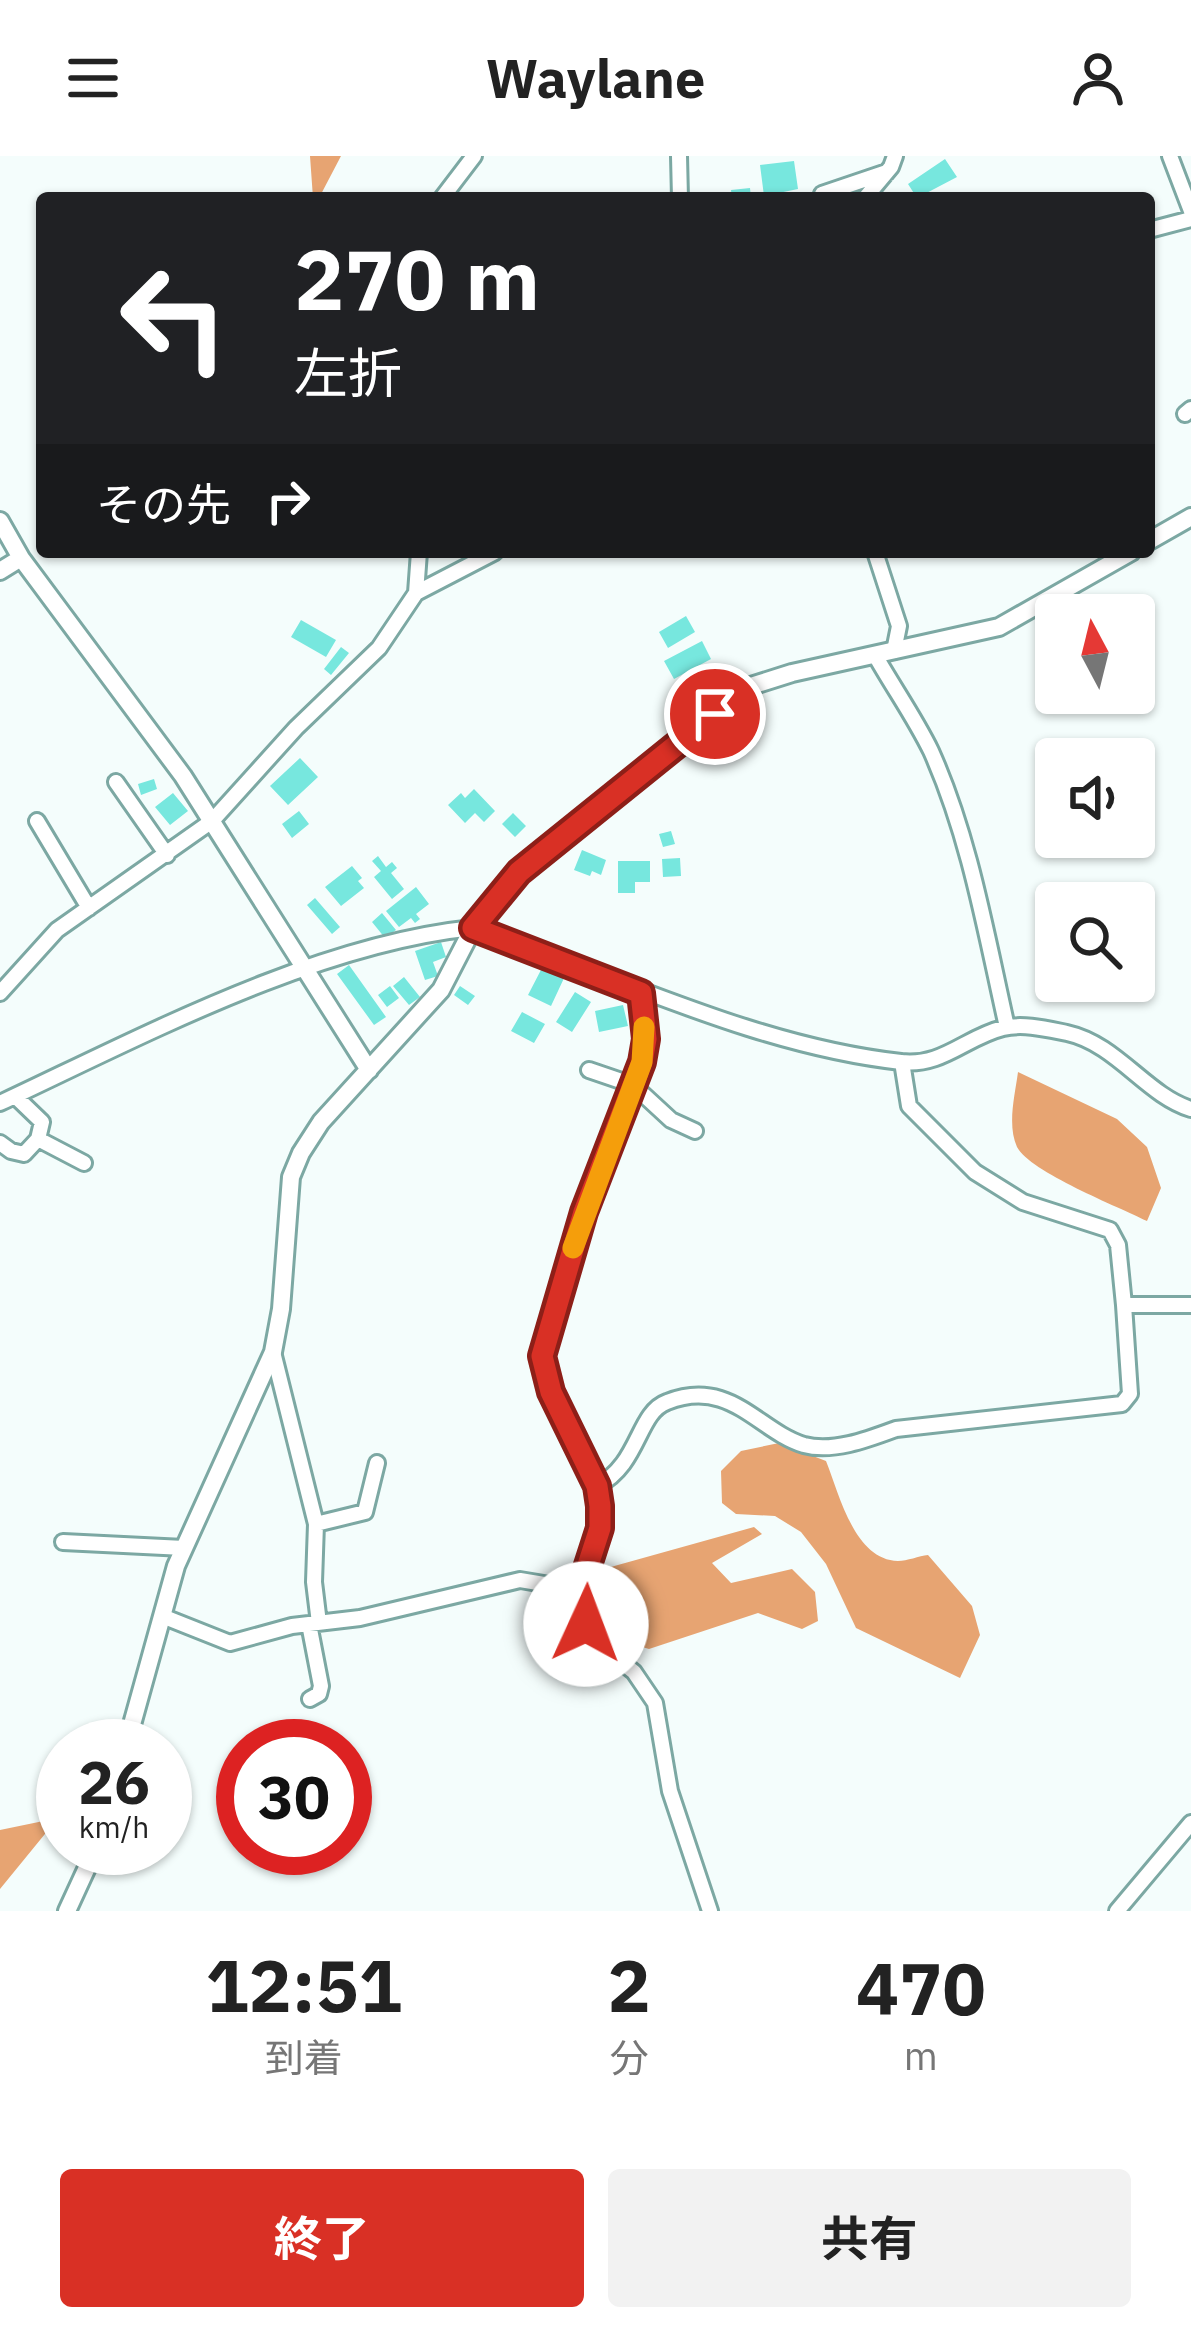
<!DOCTYPE html>
<html lang="ja">
<head>
<meta charset="utf-8">
<style>
	body { margin:0; font-family:"IBM Plex Sans","Noto Sans JP",sans-serif; background:#f2f2f2; color:#222; height:100vh; display:flex; flex-direction:column; font-size:45px; white-space:nowrap }
	* { box-sizing:border-box; margin:0 }
	p { font-size:39px; color:#767676 }
	.icon { flex:none; width:66px; height:66px; fill:none; stroke:currentColor; stroke-width:2; stroke-linecap:round; stroke-linejoin:round }
	.map { position:relative; height:1755px; overflow:hidden }
	.drawer { display:flex; flex-direction:column; background:#fff; flex:1 }
	.drawer>* { flex:none }
	.guide { position:absolute; left:36px; top:36px; width:1119px; height:366px; border-radius:12px; box-shadow:0 3px 9px #0004; background:#202124; color:#fff; overflow:hidden }
	.needle { width:78px; rotate:353deg }
	.fabs { position:absolute; left:1035px; top:438px; display:grid; gap:24px }
	.fabs a { display:grid; place-items:center; width:120px; height:120px; border-radius:12px; background:#fff; box-shadow:0 3px 9px #0004; font-size:60px }
	.speed { position:absolute; left:36px; top:1563px; display:flex; gap:24px; font-size:60px; font-weight:700; text-align:center }
	.speed>* { display:grid; place-content:center; width:156px; height:156px; border-radius:50%; background:#fff; box-shadow:0 3px 9px #0004; line-height:1 }
	.speed small { font-size:30px; font-weight:400 }
	.speed .limit { border:18px solid #d22; background:#fff; color:#111 }
	.pin { position:absolute; display:grid; place-items:center; width:102px; height:102px; color:#fff; margin:-51px; border:6px solid #fff; border-radius:50%; box-shadow:0 3px 12px #0007 }
	.me { position:absolute; width:132px; margin:-66px; rotate:2deg; stroke-linejoin:round; filter:drop-shadow(0 0 9px #0008) }
	.turn { display:flex; align-items:center; gap:42px; height:252px; padding:0 60px; font-size:54px }
	.turn .icon { width:156px; height:156px; stroke-width:2.5 }
	.turn b { display:block; font-size:84px; line-height:102px }
	.then { display:flex; align-items:center; height:114px; padding:0 60px; background:#0003; gap:24px; font-size:45px }
	.eta { display:flex; justify-content:space-evenly; align-items:center; height:204px; text-align:center }
	.eta b { font-size:72px; font-weight:700; line-height:84px }
	.cta { display:flex; gap:24px; margin-top:auto; padding:24px 60px }
	.cta a { flex:1; height:138px; border-radius:12px; background:#d93025; color:#fff; font-size:48px; font-weight:700; line-height:138px; text-align:center }
	.cta a+a { background:#f2f2f2; color:#222 }
	header { display:flex; justify-content:space-between; align-items:center; height:156px; padding:0 60px; background:#fff; font-size:54px; font-weight:700 }
	.map>svg:first-child { display:block }
	.forest { fill:#e7a472 }
	.building { fill:#77e7de }
	.lines { fill:none; stroke-linecap:round; stroke-linejoin:round }
	.minor-casing { stroke:#7ca8a3; stroke-width:20 }
	.tertiary-casing { stroke:#7ca8a3; stroke-width:22 }
	.minor { stroke:#fff; stroke-width:14 }
	.tertiary { stroke:#fff; stroke-width:16 }
	.route-casing { stroke:#8d1f18; stroke-width:30 }
	.route { stroke:#d93025; stroke-width:21 }
	.slow { stroke:#f59e0b; stroke-width:21 }
</style>
</head>
<body>
<header><svg class="icon" aria-label="menu" viewBox="0 0 24 24"><path d="M4 6h16M4 12h16M4 18h16"/></svg>Waylane<svg class="icon" aria-label="person" viewBox="0 0 24 24"><circle cx="12" cy="8" r="4"/><path d="M4 21q1-7 8-7t8 7"/></svg></header>
<div class="map">
<svg width="1191" height="1755" viewBox="0 0 1191 1755">
	<rect width="100%" height="100%" fill="#f4fdfc"/>
	<!-- forest -->
	<path class="forest" d="M 310,0 L 341,0 L 319,42 L 313,42 Z
		M 1018,916 L 1117,963 L 1147,991 L 1161,1032 L 1147,1065 C 1119,1051 1030,1016 1017,991 C 1007,969 1015,939 1018,916 Z
		M 779,1287 L 826,1305 C 839,1337 854,1404 898,1405 C 907,1405 919,1400 928,1399 L 972,1450 L 980,1479 L 960,1522 L 856,1472 L 826,1408 L 801,1376 L 775,1360 L 736,1358 L 722,1347 L 721,1315 L 741,1295 Z
		M 754,1371 L 762,1378 L 712,1407 L 731,1427 L 792,1413 L 815,1436 L 818,1465 L 802,1473 L 758,1457 L 649,1493 L 618,1484 L 593,1464 L 588,1441 L 600,1414 Z
		M 58,1662 L 0,1733 L 0,1674 Z"/>
	<!-- building -->
	<path class="building" d="M 945,3 L 957,21 L 917,42 L 908,28 Z
		M 794,5 L 798,33 L 764,40 L 760,9 Z
		M 750,32 L 751,42 L 732,42 L 731,34 Z
		M 686,460 L 695,476 L 668,492 L 659,476 Z
		M 301,464 L 336,484 L 326,501 L 291,481 Z
		M 702,485 L 711,503 L 674,523 L 664,505 Z
		M 341,491 L 349,497 L 331,519 L 324,513 Z
		M 700,523 L 709,536 L 691,548 L 682,535 Z
		M 300,602 L 318,621 L 288,649 L 270,630 Z
		M 154,623 L 157,633 L 141,639 L 138,628 Z
		M 474,633 L 495,655 L 484,666 L 475,657 L 465,667 L 448,649 L 461,637 L 465,642 Z
		M 173,637 L 188,655 L 170,669 L 155,651 Z
		M 299,655 L 309,668 L 292,682 L 282,668 Z
		M 513,657 L 526,670 L 515,681 L 502,668 Z
		M 671,675 L 675,688 L 663,691 L 659,678 Z
		M 582,694 L 606,704 L 601,719 L 592,715 L 590,720 L 574,714 Z
		M 378,700 L 386,711 L 392,706 L 397,712 L 391,717 L 404,733 L 392,743 L 374,721 L 381,715 L 372,705 Z
		M 680,702 L 681,720 L 663,721 L 662,703 Z
		M 618,705 L 650,705 L 650,726 L 635,726 L 635,737 L 618,737 Z
		M 352,710 L 362,722 L 358,725 L 364,732 L 341,750 L 325,731 Z
		M 416,731 L 429,748 L 416,758 L 420,763 L 415,767 L 411,762 L 399,771 L 386,755 Z
		M 315,742 L 340,771 L 332,778 L 307,749 Z
		M 382,757 L 396,774 L 385,782 L 372,766 Z
		M 441,786 L 446,801 L 433,806 L 438,820 L 425,824 L 415,795 Z
		M 349,809 L 386,861 L 374,869 L 337,818 Z
		M 543,810 L 565,820 L 551,850 L 528,839 Z
		M 404,821 L 420,841 L 409,849 L 393,830 Z
		M 390,830 L 399,842 L 387,851 L 378,839 Z
		M 460,830 L 475,840 L 468,849 L 454,839 Z
		M 575,836 L 591,846 L 572,876 L 556,866 Z
		M 623,849 L 628,870 L 599,876 L 595,855 Z
		M 522,856 L 545,868 L 534,887 L 511,875 Z"/>
	<g class="lines">
		<defs>
			<path id="minor" d="M 679,0 L 680,42
				M 1170,0 L 1191,55
				M 822,38 L 887,16
				M 442,42 L 474,0
				M 865,42 L 891,11 L 895,0
				M 1149,74 L 1191,63
				M 1185,258 L 1191,253
				M 875,396 L 899,470 L 894,495
				M 416,437 L 419,396
				M 875,499 C 893,531 915,562 931,595 C 970,682 986,778 1007,871
				M 116,626 L 167,699
				M 37,665 L 89,752
				M 0,837 L 57,774 L 212,665 L 296,572 L 379,492 L 416,437 L 495,396
				M 641,837 L 645,883 L 642,906 L 584,1056 L 542,1200 L 551,1236 L 597,1330 L 600,1350 L 600,1372 L 580,1434 L 586,1468 L 599,1488 L 634,1516 L 655,1547 L 670,1635 L 710,1755
				M 902,906 L 909,950 L 975,1016 L 1023,1046 L 1110,1074 L 1118,1089 L 1124,1149
				M 589,914 L 633,929 L 671,964 L 695,975
				M 0,947 C 143,880 315,788 473,772 C 612,818 754,890 901,906 C 942,911 966,881 1003,872 C 1023,867 1047,873 1067,877 C 1117,888 1146,939 1191,953
				M 38,983 L 84,1007
				M 0,987 L 11,995 L 24,998 L 38,983 L 42,966 L 15,940
				M 273,1196 L 316,1368 L 314,1426 L 319,1467
				M 597,1330 C 640,1308 637,1257 667,1246 C 730,1221 758,1275 804,1289 C 833,1297 869,1283 896,1273 L 1122,1248 L 1130,1238 L 1124,1149 L 1191,1149
				M 316,1368 L 365,1356 L 377,1307
				M 63,1386 L 184,1392
				M 162,1460 L 230,1487 L 292,1470 L 360,1462 L 520,1424 L 580,1434
				M 309,1468 L 321,1530 L 319,1538 L 310,1543
				M 1117,1755 L 1191,1667"/>
			<path id="tertiary" d="M 0,365 L 21,402
				M 1149,385 L 1191,361
				M 0,415 L 21,402 L 183,620 L 369,914
				M 126,1590 L 176,1410 L 273,1196 L 281,1153 L 291,1021 L 301,997 L 321,966 L 441,834 L 473,772 L 519,715 L 751,530 L 792,517 L 999,471 L 1131,396
				M 67,1755 L 96,1692"/>
		</defs>
		<!-- minor casing -->
		<use href="#minor" class="minor-casing"/>
		<!-- tertiary casing -->
		<use href="#tertiary" class="tertiary-casing"/>
		<!-- minor -->
		<use href="#minor" class="minor"/>
		<!-- tertiary -->
		<use href="#tertiary" class="tertiary"/>
	</g>
	<g class="lines">
		<defs>
			<path id="route" d="M 586,1468 L 580,1434 L 600,1372 L 600,1350 L 597,1330 L 551,1236 L 542,1200 L 584,1056 L 642,906 L 646,883 L 641,837 L 473,772 L 519,716 L 715,558"/>
		</defs>
		<!-- route casing -->
		<use href="#route" class="route-casing"/>
		<!-- route -->
		<use href="#route" class="route"/>
		<!-- slow -->
		<path class="slow" d="M 573,1092 L 642,906 L 644,871"/>
	</g>
</svg>
<div class="fabs">
<a><svg class="needle" viewBox="-14 -14 28 28"><path d="M0-13l5 13h-10z" fill="#e53935"/><path d="M0 13l5-13h-10z" fill="#767676"/></svg></a>
<a><svg class="icon" aria-label="sound" viewBox="0 0 24 24"><path d="M4 9h4l5-4v14l-5-4H4zM17 9q2 3 0 6"/></svg></a>
<a><svg class="icon" aria-label="search" viewBox="0 0 24 24"><circle cx="10" cy="10" r="6"/><path d="M15 15l6 6"/></svg></a>
</div>
<div class="speed"><div>26<small>km/h</small></div><div class="limit">30</div></div>
<div class="pin" style="left:715px;top:558px;background:#d93025"><svg class="icon" aria-label="arrive" viewBox="0 0 24 24"><path d="M6 21V4h12l-3 4 3 4H6"/></svg></div>
<svg class="me" style="left:586px;top:1468px" viewBox="-20 -20 40 40"><circle r="19" fill="#fff"/><path d="M0-13L10 11 0 6-10 11z" fill="#d93025"/></svg>
<div class="guide">
<div class="turn"><svg class="icon" aria-label="left" viewBox="0 0 24 24"><path d="M17 20v-9H6M10 6l-5 5 5 5"/></svg><div><b>270 m</b>左折</div></div>
<div class="then">その先<svg class="icon" aria-label="right" viewBox="0 0 24 24"><path d="M7 20v-9h11M14 6l5 5-5 5"/></svg></div>
</div>
</div>
<section class="drawer">
<div class="eta">
<div><b>12:51</b><p>到着</p></div>
<div><b>2</b><p>分</p></div>
<div><b>470</b><p>m</p></div>
</div>
<div class="cta"><a>終了</a><a>共有</a></div>
</section>
</body>
</html>
